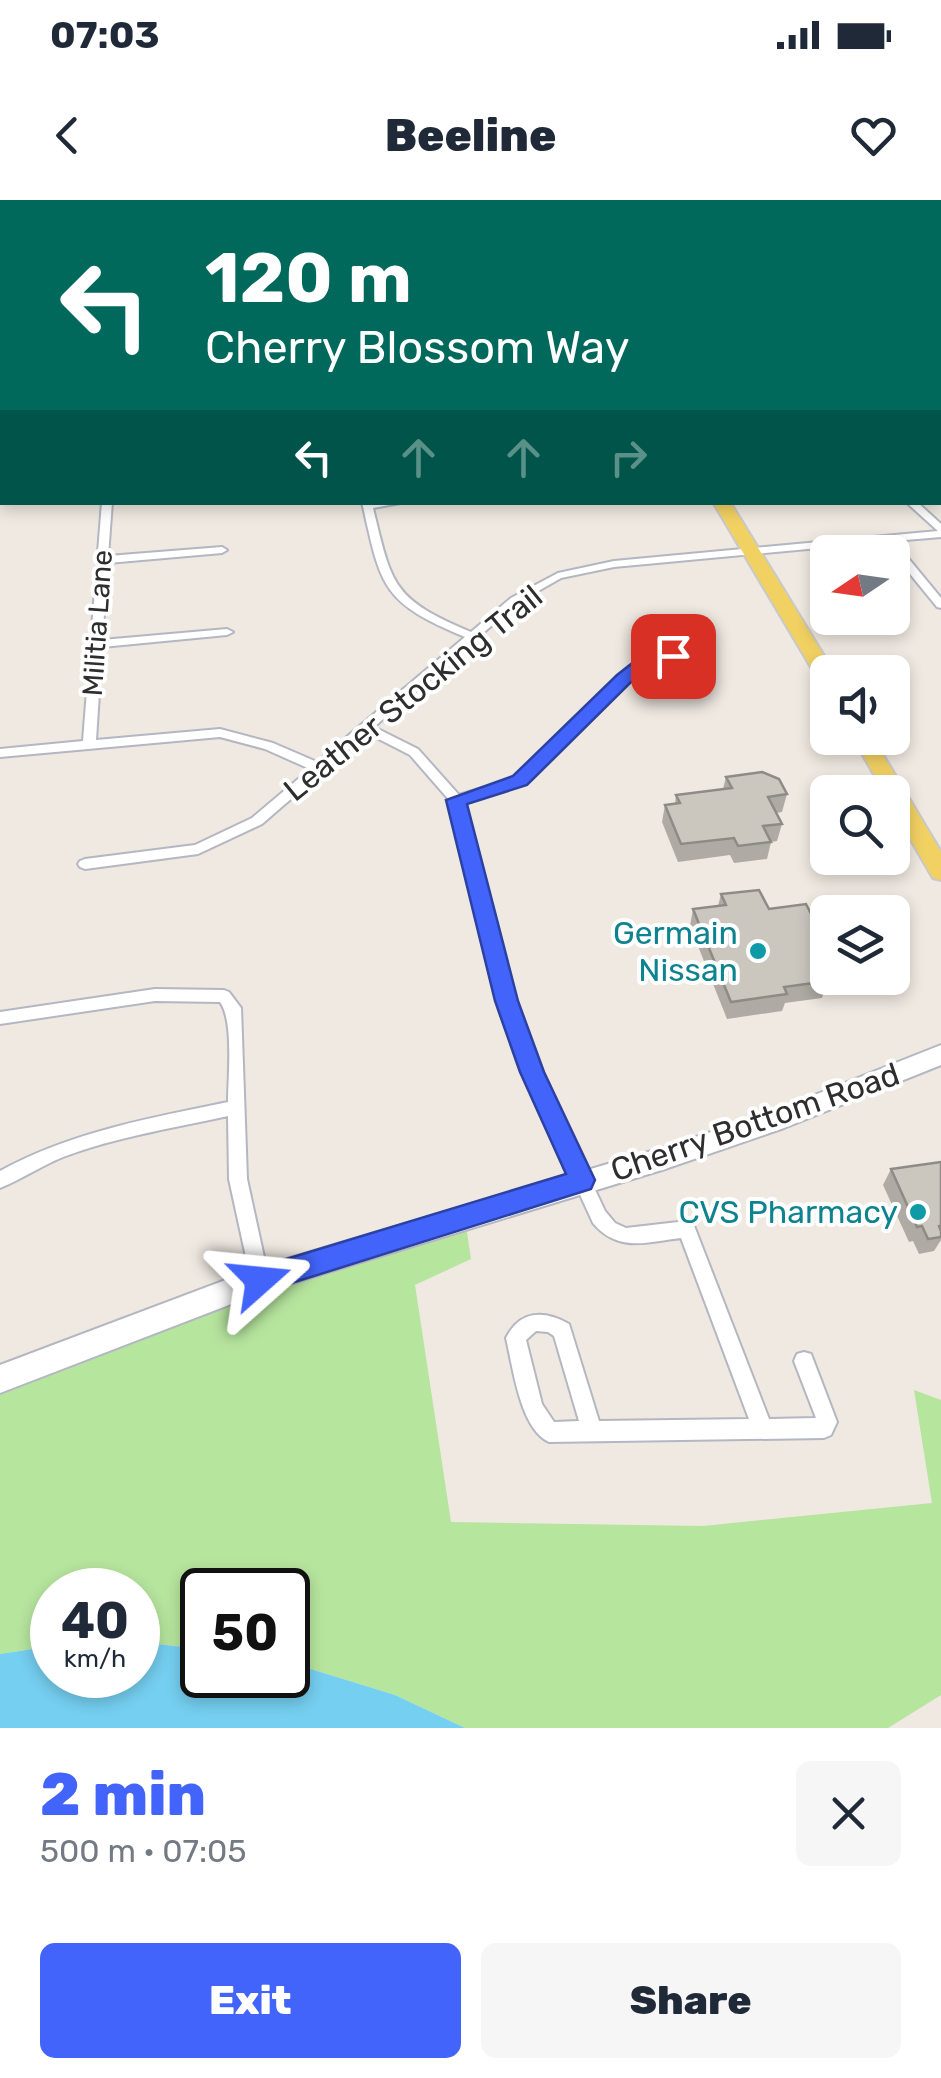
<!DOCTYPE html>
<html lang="en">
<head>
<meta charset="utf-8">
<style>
	body { margin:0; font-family:Rubik,sans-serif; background:#f6f6f7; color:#1f2937; height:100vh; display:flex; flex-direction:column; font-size:38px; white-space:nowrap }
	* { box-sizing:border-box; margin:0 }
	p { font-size:32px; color:#747a83 }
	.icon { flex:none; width:55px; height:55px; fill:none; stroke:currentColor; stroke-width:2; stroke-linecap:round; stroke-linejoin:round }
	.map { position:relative; height:1528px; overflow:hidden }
	.panel { display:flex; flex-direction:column; background:#fff; flex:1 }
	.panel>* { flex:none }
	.guide { position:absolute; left:0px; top:0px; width:942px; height:305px; box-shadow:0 5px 15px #0003; background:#00695c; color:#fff; overflow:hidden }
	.needle { width:65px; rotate:257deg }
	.controls { position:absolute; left:810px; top:335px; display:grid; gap:20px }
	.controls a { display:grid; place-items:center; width:100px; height:100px; border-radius:15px; background:#fff; box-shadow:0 5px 15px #0003; font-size:50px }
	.speed { position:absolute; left:30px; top:1368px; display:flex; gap:20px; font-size:50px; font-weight:700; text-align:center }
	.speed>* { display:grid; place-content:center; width:130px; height:130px; border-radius:50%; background:#fff; box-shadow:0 5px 15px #0003; line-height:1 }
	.speed small { font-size:25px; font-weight:400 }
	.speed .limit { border:5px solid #111; border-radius:15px; background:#fff; color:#111 }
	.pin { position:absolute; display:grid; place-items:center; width:85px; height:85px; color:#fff; margin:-42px; border-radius:20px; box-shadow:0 5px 15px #0006 }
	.me { position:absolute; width:110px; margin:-55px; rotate:72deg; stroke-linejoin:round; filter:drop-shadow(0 0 8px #0008) }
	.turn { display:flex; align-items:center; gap:35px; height:210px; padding:0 40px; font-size:45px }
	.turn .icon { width:130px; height:130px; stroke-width:2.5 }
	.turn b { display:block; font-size:70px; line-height:85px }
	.lanes { display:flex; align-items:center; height:95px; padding:0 40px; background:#0003; justify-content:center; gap:50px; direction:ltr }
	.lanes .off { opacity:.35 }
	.round { display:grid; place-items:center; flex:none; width:105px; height:105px; border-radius:15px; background:#f6f6f7 }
	.overview { display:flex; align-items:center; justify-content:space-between; height:170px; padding:0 40px }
	h1 { font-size:60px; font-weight:800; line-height:75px; color:#4264fb }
	.cta { display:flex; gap:20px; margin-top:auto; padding:20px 40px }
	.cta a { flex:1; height:115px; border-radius:15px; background:#4264fb; color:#fff; font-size:40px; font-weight:800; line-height:115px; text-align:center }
	.cta a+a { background:#f6f6f7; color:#1f2937 }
	.status { display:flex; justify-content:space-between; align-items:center; height:70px; padding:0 50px; background:#fff; direction:ltr }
	.status svg { height:28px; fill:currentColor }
	header { display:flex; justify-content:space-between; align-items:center; height:130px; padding:0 40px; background:#fff; font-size:45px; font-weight:800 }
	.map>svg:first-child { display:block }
	.green { fill:#b6e59e }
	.water { fill:#75cff0 }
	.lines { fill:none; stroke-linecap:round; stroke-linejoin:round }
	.minor-casing { stroke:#b4b7c1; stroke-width:4 }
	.secondary-casing { stroke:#b4b7c1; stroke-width:4 }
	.primary-casing { stroke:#c9c9c9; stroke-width:4 }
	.minor { fill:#fff; fill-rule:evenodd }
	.secondary { fill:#fff; fill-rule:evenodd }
	.primary { fill:#f2d163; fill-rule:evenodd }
	.wall { fill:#afaba4 }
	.building { fill:#cbc7bf; stroke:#8e8b86; stroke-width:2.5 }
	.route { fill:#4264fb; stroke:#2b41a3; stroke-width:2.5 }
	.culture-dot { fill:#0f9aa8; stroke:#fff; stroke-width:4 }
	.labels { text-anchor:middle; stroke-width:8; stroke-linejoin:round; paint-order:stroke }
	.far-street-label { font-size:28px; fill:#2e2e2e; stroke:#fff }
	.street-label { font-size:32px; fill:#2e2e2e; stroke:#fff }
	.culture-label { font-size:32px; fill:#0d838f; stroke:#fff; text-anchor:end }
</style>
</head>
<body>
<div class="status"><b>07:03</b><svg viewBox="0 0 49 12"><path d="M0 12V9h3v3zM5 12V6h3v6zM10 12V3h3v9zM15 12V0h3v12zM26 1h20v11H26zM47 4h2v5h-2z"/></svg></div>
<header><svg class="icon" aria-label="back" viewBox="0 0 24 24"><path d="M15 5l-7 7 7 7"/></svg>Beeline<svg class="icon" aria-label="heart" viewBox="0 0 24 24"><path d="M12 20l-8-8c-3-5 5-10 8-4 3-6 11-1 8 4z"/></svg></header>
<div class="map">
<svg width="941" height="1528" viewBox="0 0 941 1528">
	<rect width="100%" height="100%" fill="#efe9e1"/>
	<!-- green -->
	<path class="green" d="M 466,1026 L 471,1059 L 415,1085 L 451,1322 L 703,1326 L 932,1303 L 914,1190 L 941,1200 L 941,1495 L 888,1528 L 465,1528 L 395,1495 L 288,1462 L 288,1390 L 202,1390 L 202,1449 L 138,1442 L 138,1390 L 52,1390 L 52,1446 L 0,1454 L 0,1193 L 176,1124 Z"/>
	<!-- water -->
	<path class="water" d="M 138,1442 L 202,1449 L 202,1475 L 288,1475 L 288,1462 L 395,1495 L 465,1528 L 0,1528 L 0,1454 L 52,1446 L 52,1475 L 138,1475 Z"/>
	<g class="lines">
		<defs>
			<path id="minor" d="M 299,0 L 305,0 L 306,2 L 300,2 Z
				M 658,0 L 665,0 L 666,2 L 660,2 Z
				M 701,0 L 708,0 L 710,2 L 703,2 Z
				M 718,0 L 725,0 L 726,2 L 720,2 Z
				M 762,0 L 769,0 L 770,2 L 764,2 Z
				M 891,0 L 899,0 L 901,2 L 894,2 Z
				M 940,30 L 941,30 L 941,34 L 940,34 Z
				M 0,67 L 2,67 L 2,72 L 0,72 Z
				M 940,117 L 941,117 L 941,121 L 940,121 Z
				M 0,125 L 2,125 L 2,129 L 0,129 Z
				M 0,205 L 2,205 L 2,211 L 0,211 Z
				M 940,230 L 941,230 L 941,237 L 940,237 Z
				M 102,302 L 112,302 L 108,356 L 222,347 L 227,350 L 222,353 L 108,363 L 102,440 L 227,429 L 233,432 L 227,435 L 102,447 L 96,540 L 220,529 L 273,543 L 317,562 L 465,437 C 381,402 381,387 362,302 L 406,302 L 373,308 C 392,387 393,399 471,432 L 511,398 L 558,373 L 614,361 L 938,331 L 906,302 L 917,302 L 941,324 L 941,337 L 894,341 L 941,398 L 941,408 L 937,407 L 884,342 L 614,367 L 561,378 L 519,402 L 374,527 L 418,549 L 459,595 L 515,578 L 637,463 L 673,453 L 679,456 L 645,467 L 628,482 L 525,584 L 463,602 L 514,801 L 540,872 L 605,1011 L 615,1023 L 626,1028 L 687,1021 L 693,1023 L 769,1219 L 816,1218 L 794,1161 L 797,1154 L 804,1152 L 811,1154 L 837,1222 L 831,1235 L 824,1238 L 549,1242 C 520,1229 513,1167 506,1138 C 520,1110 544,1110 569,1124 L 599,1221 L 749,1219 L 681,1038 C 647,1042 618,1053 593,1023 L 524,872 L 498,801 L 450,601 L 410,555 L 367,533 L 262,624 L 198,654 L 85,669 L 80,667 L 78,664 L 80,661 L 85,659 L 195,645 L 252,618 L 310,569 L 265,549 L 220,537 L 0,557 L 0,549 L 83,541 ZM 536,1131 L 548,1132 L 554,1136 L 579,1221 L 554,1222 L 542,1204 L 526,1140 Z
				M 155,789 L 224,790 L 229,792 L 241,808 L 247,979 L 269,1080 L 267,1086 L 260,1089 L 253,1086 L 251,1080 L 229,979 L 228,916 C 173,928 116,937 63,957 C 41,966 22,979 0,988 L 0,971 C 71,932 150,918 228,902 C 228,877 234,821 220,802 L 155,801 L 0,824 L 0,812 Z"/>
			<path id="secondary" d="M 941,845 L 941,865 L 784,928 L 665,969 L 260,1093 L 0,1193 L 0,1165 L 260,1067 L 665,947 L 769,913 Z"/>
			<path id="primary" d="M 530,0 L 542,0 L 543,2 L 532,2 Z
				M 713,302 L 730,302 L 834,472 L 828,472 L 828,485 L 818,479 Z
				M 853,538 L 873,538 L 941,652 L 941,680 L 933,678 L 892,608 L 892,592 L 884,592 Z"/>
		</defs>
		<!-- minor casing -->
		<use href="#minor" class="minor-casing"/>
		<!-- secondary casing -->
		<use href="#secondary" class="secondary-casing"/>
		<!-- primary casing -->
		<use href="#primary" class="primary-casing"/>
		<!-- minor -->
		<use href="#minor" class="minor"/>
		<!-- secondary -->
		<use href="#secondary" class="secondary"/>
		<!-- primary -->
		<use href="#primary" class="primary"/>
	</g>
	<!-- wall -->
	<path class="wall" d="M 726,577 L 787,594 L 782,612 L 776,613 L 782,624 L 777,641 L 771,642 L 767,659 L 734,663 L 730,655 L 678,662 L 662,622 L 665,605 L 675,603 L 676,595 L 723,589 Z
		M 721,694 L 769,709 L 828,747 L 828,778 L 832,778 L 830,782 L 827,783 L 822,798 L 785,803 L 782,811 L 727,819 L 690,726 L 693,709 L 718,706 Z
		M 941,962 L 941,1040 L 934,1051 L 919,1054 L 913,1041 L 909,1042 L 883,985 L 891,969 Z"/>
	<!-- building -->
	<path class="building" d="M 762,572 L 779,579 L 787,594 L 768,597 L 782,624 L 763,626 L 771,642 L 738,646 L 734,638 L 681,644 L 665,605 L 680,603 L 676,595 L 732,588 L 726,577 Z
		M 759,690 L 769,709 L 806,704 L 828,747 L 828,766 L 821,767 L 828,781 L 784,787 L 787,794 L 731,802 L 693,709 L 726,705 L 721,694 Z
		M 941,962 L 941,1025 L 939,1026 L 941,1031 L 941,1037 L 928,1039 L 922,1026 L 917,1027 L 891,969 Z"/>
	<!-- route -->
	<path class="route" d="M 673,450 L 682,456 L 679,459 L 648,469 L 630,483 L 527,585 L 467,604 L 518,801 L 544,872 L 595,980 L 591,989 L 260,1093 L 250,1089 L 246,1080 L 250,1071 L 260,1067 L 566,974 L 520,872 L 495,801 L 446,600 L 513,576 L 617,475 L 635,461 Z"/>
	<!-- markers -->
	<g class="culture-dot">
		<circle cx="758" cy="751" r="10"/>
		<circle cx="918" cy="1012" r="10"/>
	</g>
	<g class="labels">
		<!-- far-street labels -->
		<g class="far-street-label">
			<text transform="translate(97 423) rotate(-86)" y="10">Militia Lane</text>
		</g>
		<!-- street labels -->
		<g class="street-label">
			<text transform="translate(413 493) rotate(-39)" y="11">Leather Stocking Trail</text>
			<text transform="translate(755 922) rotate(-19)" y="11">Cherry Bottom Road</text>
		</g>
		<!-- culture labels -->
		<g class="culture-label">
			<text x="738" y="744">Germain<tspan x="738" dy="37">Nissan</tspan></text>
			<text x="898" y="1023">CVS Pharmacy</text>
		</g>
	</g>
</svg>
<div class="controls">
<a><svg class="needle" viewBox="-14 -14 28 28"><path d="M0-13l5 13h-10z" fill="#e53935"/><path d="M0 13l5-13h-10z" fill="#747a83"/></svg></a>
<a><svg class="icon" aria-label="sound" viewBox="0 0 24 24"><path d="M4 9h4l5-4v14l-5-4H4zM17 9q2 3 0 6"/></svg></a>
<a><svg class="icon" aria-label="search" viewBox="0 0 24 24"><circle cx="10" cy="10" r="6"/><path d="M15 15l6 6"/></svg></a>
<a><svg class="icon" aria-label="layers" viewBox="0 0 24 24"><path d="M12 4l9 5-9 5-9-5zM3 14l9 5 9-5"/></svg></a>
</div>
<div class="speed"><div>40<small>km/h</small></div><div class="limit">50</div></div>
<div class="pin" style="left:673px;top:456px;background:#d93025"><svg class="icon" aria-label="arrive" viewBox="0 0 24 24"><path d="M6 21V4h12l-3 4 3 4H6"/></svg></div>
<svg class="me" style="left:260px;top:1080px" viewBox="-20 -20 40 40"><path d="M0-17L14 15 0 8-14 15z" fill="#4264fb" stroke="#fff" stroke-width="4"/></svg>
<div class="guide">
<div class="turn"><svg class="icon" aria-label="left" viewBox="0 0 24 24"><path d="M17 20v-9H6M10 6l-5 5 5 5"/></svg><div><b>120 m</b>Cherry Blossom Way</div></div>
<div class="lanes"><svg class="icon" aria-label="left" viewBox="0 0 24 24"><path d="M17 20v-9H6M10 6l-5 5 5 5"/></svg><svg class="icon off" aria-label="ahead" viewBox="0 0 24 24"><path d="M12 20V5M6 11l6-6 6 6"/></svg><svg class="icon off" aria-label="ahead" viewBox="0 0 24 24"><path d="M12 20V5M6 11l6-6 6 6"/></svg><svg class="icon off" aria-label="right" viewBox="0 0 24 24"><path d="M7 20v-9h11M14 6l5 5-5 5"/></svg></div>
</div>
</div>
<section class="panel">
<div class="overview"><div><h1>2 min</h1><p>500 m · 07:05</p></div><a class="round"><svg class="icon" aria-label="close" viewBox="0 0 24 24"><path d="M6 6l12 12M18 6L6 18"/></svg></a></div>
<div class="cta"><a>Exit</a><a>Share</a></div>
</section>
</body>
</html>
